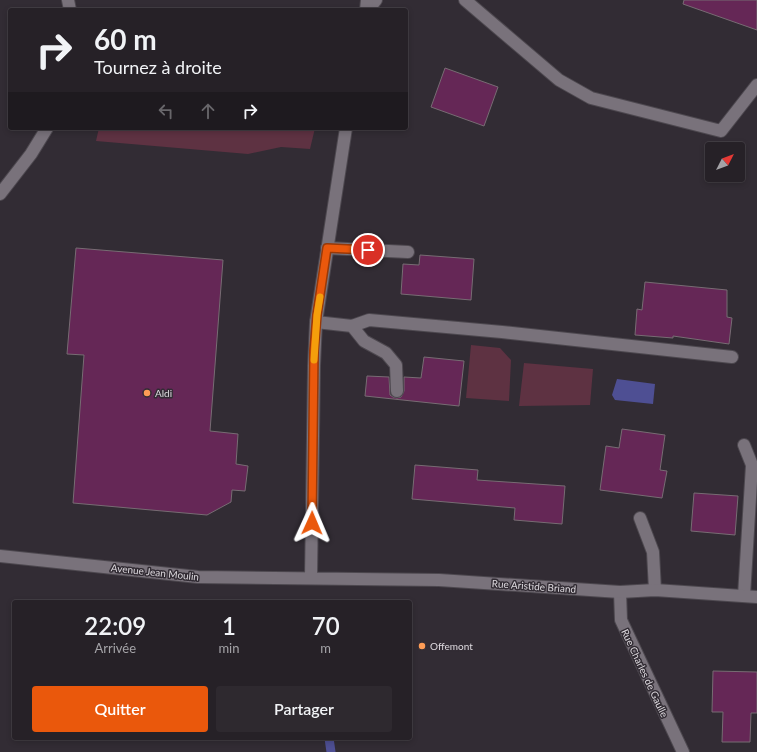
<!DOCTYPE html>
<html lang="fr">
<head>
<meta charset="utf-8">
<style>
	body { margin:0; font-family:Lato,sans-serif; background:#2e292f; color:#f1f3f6; height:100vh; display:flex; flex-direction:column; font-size:15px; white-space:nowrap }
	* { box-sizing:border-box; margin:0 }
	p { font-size:13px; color:#a4a3a7 }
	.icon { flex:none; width:22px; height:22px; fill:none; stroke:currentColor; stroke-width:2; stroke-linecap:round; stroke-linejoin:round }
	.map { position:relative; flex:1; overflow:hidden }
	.side { position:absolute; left:12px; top:600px; width:400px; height:140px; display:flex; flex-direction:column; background:#262127; border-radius:4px; box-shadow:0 2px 6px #0003,0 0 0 1px #423e44 }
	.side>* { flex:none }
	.hud { position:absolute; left:8px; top:8px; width:400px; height:122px; border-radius:4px; box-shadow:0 2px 6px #0003,0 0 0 1px #423e44; background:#262127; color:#f1f3f6; overflow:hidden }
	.needle { width:26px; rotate:48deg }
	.tools { position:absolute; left:705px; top:142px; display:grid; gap:8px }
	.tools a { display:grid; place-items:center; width:40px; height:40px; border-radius:4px; background:#262127; box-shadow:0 2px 6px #0003,0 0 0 1px #423e44; font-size:20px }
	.pin { position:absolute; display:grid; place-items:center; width:34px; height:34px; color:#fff; margin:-17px; border:2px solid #fff; border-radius:50%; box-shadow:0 1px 4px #0007 }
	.me { position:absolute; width:44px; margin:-22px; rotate:1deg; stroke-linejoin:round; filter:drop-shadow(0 0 3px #0008) }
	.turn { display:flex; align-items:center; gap:14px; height:84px; padding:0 20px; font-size:18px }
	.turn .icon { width:52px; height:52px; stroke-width:2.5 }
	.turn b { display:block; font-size:28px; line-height:34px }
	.lanes { display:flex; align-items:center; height:38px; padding:0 20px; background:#0003; justify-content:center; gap:20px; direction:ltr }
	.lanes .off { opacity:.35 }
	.eta { display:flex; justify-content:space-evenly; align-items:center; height:68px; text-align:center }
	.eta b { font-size:24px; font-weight:600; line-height:28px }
	.button { display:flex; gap:8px; margin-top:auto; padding:8px 20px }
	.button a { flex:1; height:46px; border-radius:4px; background:#ea580c; color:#fff; font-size:16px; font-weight:600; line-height:46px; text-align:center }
	.button a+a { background:#2e292f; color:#f1f3f6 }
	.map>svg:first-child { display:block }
	.green { fill:#5e3242 }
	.water { fill:#4e4f93 }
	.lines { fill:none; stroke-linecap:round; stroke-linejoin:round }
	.stream { stroke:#4e4f93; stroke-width:9 }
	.building { fill:#652756; stroke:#776c73 }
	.lane-casing { stroke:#4d484f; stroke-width:14 }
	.street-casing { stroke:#4d484f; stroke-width:14 }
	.secondary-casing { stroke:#4d484f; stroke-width:14 }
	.lane { stroke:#79727b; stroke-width:12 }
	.street { stroke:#79727b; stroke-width:12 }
	.secondary { stroke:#79727b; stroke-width:12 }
	.route-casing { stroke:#983908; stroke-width:10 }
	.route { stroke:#ea580c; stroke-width:7 }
	.slow { stroke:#f59e0b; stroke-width:7 }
	.poi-dot { fill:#fd9c56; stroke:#322c34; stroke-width:1.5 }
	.labels { text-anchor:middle; stroke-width:3; stroke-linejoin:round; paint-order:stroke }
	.poi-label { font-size:10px; fill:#dfdbe0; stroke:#322c34; text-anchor:start }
	.street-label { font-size:10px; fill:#dfdbe0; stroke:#322c34 }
</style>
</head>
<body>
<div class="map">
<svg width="757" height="752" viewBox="0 0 757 752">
	<rect width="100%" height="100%" fill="#322c34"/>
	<!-- green -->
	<path class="green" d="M 99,128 L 315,128 L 310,149 L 281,147 L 248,154 L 96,141 Z
		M 471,345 L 500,348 L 511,360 L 509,401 L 466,398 Z
		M 524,363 L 593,369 L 590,405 L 519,406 Z"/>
	<!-- water -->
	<path class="water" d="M 617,379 L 655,384 L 653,404 L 615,400 L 612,395 Z"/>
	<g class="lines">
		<!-- stream -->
		<path class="stream" d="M 329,738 L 331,752"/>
	</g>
	<!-- building -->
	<path class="building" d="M 684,0 L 757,0 L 757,30 L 683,4 Z
		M 445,68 L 498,87 L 484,126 L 431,107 Z
		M 76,248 L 223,260 L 210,431 L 238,434 L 236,464 L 248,466 L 245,491 L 232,490 L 231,502 L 207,515 L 73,503 L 84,355 L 67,354 Z
		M 420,255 L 474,259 L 471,300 L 401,294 L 403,264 L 419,265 Z
		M 645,282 L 727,290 L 727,317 L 732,318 L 729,344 L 673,336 L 673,338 L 635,335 L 637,309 L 642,310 Z
		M 424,357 L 464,361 L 459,406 L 365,396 L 367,376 L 389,377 L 390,395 L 393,397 L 397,398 L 401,397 L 404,391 L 404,377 L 421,378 Z
		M 622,429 L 665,435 L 660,470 L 667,471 L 662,498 L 600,490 L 606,446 L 619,448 Z
		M 415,465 L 478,470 L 477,480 L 565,486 L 562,524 L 514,520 L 515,508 L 412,499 Z
		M 694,493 L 738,496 L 735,535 L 691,531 Z
		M 713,671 L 757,672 L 757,713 L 751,713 L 750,742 L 722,742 L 723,712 L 712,712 Z"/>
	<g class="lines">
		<defs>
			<path id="lane" d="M 465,0 L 559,80 L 591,98 L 721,131 L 757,85
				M 327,248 L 408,252
				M 316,322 L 352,326 L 369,320 L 502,332 L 732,357
				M 352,326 L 364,341 L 386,353 L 396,365 L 397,391
				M 640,518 L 653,552 L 655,590
				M 744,596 L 752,465 L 744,445"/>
			<path id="street" d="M 68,0 L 70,10
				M 368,10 L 376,0
				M 0,194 L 31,154 L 47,128
				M 620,592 L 621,620 L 683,752"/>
			<path id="secondary" d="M 366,10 L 367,0
				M 0,556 L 198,577 L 439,580 L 620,592 L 655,590 L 757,597
				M 311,578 L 314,366 L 316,322 L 346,128"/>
		</defs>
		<!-- lane casing -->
		<use href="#lane" class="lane-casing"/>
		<!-- street casing -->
		<use href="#street" class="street-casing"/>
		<!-- secondary casing -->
		<use href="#secondary" class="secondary-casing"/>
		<!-- lane -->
		<use href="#lane" class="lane"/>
		<!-- street -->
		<use href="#street" class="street"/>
		<!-- secondary -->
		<use href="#secondary" class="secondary"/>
	</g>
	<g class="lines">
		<defs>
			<path id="route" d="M 312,523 L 314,351 L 317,315 L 327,248 L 368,250"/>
		</defs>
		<!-- route casing -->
		<use href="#route" class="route-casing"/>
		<!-- route -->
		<use href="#route" class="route"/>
		<!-- slow -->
		<path class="slow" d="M 314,360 L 317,315 L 320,297"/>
	</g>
	<!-- markers -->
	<g class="poi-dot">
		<circle cx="147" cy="393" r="4"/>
		<circle cx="422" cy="646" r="4"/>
	</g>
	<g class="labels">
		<!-- poi labels -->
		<g class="poi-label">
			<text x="155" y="397">Aldi</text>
			<text x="430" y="650">Offemont</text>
		</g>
		<!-- street labels -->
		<g class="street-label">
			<text transform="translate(155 572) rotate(6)" y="4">Avenue Jean Moulin</text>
			<text transform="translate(534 586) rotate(4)" y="4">Rue Aristide Briand</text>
			<text transform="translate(645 673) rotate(65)" y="4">Rue Charles de Gaulle</text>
		</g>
	</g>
</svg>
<div class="tools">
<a><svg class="needle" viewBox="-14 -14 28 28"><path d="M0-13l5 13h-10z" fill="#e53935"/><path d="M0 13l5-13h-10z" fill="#a4a3a7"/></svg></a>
</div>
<div class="pin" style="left:368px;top:250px;background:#d93025"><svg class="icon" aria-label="arrive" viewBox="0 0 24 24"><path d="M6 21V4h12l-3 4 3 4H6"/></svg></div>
<svg class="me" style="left:312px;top:523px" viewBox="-20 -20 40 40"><path d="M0-17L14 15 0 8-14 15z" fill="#ea580c" stroke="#fff" stroke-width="4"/></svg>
<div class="hud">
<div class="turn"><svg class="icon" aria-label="right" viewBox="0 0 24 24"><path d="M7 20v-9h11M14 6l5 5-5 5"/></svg><div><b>60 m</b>Tournez à droite</div></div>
<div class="lanes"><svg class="icon off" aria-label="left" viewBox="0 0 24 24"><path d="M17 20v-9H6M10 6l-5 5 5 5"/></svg><svg class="icon off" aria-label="ahead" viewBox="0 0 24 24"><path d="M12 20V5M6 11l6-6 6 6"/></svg><svg class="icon" aria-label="right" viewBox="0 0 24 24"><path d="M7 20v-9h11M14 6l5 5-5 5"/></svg></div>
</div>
<section class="side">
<div class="eta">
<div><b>22:09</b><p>Arrivée</p></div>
<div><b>1</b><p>min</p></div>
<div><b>70</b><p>m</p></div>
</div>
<div class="button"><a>Quitter</a><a>Partager</a></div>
</section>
</div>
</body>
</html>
